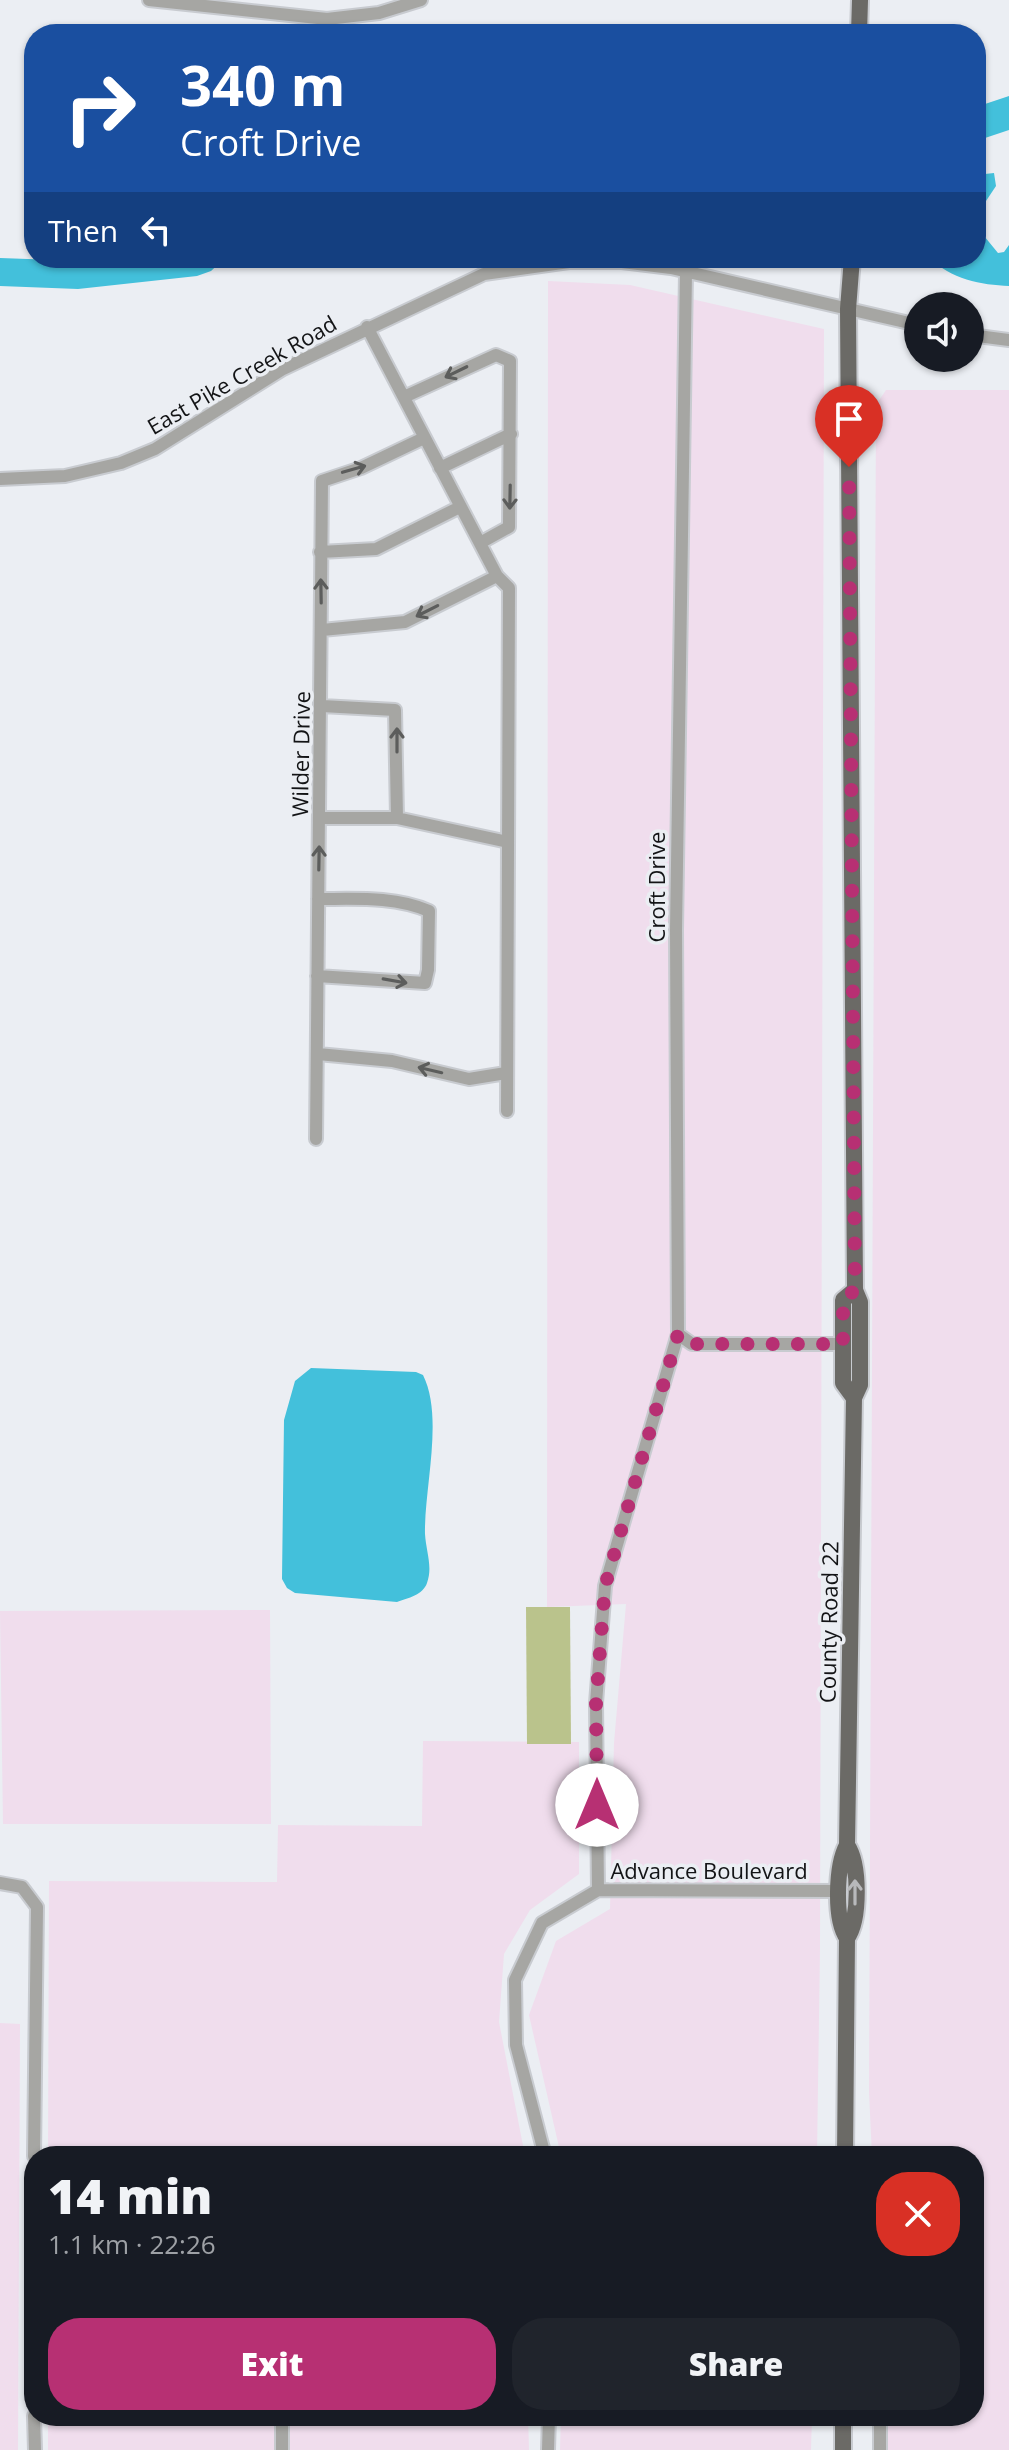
<!DOCTYPE html>
<html lang="en">
<head>
<meta charset="utf-8">
<style>
	body { margin:0; font-family:"Open Sans",sans-serif; background:#20242c; color:#f1f3f6; height:100vh; display:flex; flex-direction:column; font-size:30px; white-space:nowrap }
	* { box-sizing:border-box; margin:0 }
	p { font-size:26px; color:#9ea1a6 }
	.icon { flex:none; width:44px; height:44px; fill:none; stroke:currentColor; stroke-width:2; stroke-linecap:round; stroke-linejoin:round }
	.map { position:relative; flex:1; overflow:hidden }
	.drawer { position:absolute; left:24px; top:2146px; width:960px; height:280px; display:flex; flex-direction:column; background:#171b24; border-radius:32px; box-shadow:0 2px 6px #0004 }
	.drawer>* { flex:none }
	.hud { position:absolute; left:24px; top:24px; width:962px; height:244px; border-radius:32px; box-shadow:0 2px 6px #0004; background:#1a4fa0; color:#fff; overflow:hidden }
	.controls { position:absolute; left:904px; top:292px; display:grid; gap:16px }
	.controls a { display:grid; place-items:center; width:80px; height:80px; border-radius:50%; background:#171b24; box-shadow:0 2px 6px #0004; font-size:40px }
	.pin { position:absolute; display:grid; place-items:center; width:68px; height:68px; color:#fff; margin:-82px -34px; border-radius:50% 50% 50% 0; rotate:-45deg; box-shadow:0 0 8px #0007 }
	.pin .icon { rotate:45deg }
	.me { position:absolute; width:88px; margin:-44px; rotate:0deg; stroke-linejoin:round; filter:drop-shadow(0 0 6px #0008) }
	.turn { display:flex; align-items:center; gap:28px; height:168px; padding:0 24px; font-size:36px }
	.turn .icon { width:104px; height:104px; stroke-width:2.5 }
	.turn b { display:block; font-size:56px; line-height:68px }
	.then { display:flex; align-items:center; height:76px; padding:0 24px; background:#0003; gap:16px; font-size:30px }
	.round { display:grid; place-items:center; flex:none; width:84px; height:84px; border-radius:32px; background:#20242c }
	.summary { display:flex; align-items:center; justify-content:space-between; height:136px; padding:0 24px }
	h1 { font-size:48px; font-weight:800; line-height:60px }
	.primary-button { display:flex; gap:16px; margin-top:auto; padding:16px 24px }
	.primary-button a { flex:1; height:92px; border-radius:32px; background:#b73073; color:#fff; font-size:32px; font-weight:800; line-height:92px; text-align:center }
	.primary-button a+a { background:#20242c; color:#f1f3f6 }
	.map>svg:first-child { display:block }
	.industrial { fill:#f0dded }
	.green { fill:#bac38c }
	.water { fill:#43c0db }
	.lines { fill:none; stroke-linecap:round; stroke-linejoin:round }
	.minor-casing { stroke:#c8cbd0; stroke-width:16 }
	.major-casing { stroke:#c8cbd0; stroke-width:20 }
	.minor { stroke:#a6a6a3; stroke-width:12 }
	.major { stroke:#6b6a66; stroke-width:16 }
	.oneway { stroke:#5c5d5c }
	.oneway2 { stroke:#b8b9bb }
	.route { stroke:#b73073; stroke-width:14; stroke-dasharray:0 25.2 }
	.labels { text-anchor:middle; stroke-width:7; stroke-linejoin:round; paint-order:stroke }
	.street-label { font-size:22px; fill:#131416; stroke:#ebeef3 }
</style>
</head>
<body>
<div class="map">
<svg width="1009" height="2450" viewBox="0 0 1009 2450">
	<rect width="100%" height="100%" fill="#ebeef3"/>
	<!-- industrial -->
	<path class="industrial" d="M 548,281 L 630,285 L 824,329 L 820,1948 L 817,2156 L 561,2156 L 529,2015 L 556,1941 L 610,1909 L 614,1743 L 626,1604 L 547,1607 Z
		M 886,390 L 1009,390 L 1009,2450 L 886,2450 L 885,2416 L 974,2416 L 974,2156 L 872,2156 L 869,2092 L 876,405 Z
		M 270,1610 L 271,1824 L 3,1824 L 0,1611 Z
		M 423,1741 L 579,1742 L 579,1874 L 530,1910 L 504,1954 L 499,2022 L 525,2156 L 48,2156 L 49,1881 L 277,1882 L 278,1825 L 422,1826 Z
		M 0,2023 L 20,2024 L 18,2450 L 0,2450 Z
		M 48,2416 L 528,2416 L 529,2450 L 48,2450 Z
		M 561,2416 L 812,2416 L 811,2450 L 560,2450 Z"/>
	<!-- green -->
	<path class="green" d="M 526,1607 L 570,1607 L 571,1744 L 527,1744 Z"/>
	<!-- water -->
	<path class="water" d="M 1009,96 L 1009,130 L 976,141 L 976,107 Z
		M 994,173 L 996,186 L 980,210 L 980,231 L 998,253 L 1004,252 L 1009,245 L 1009,286 C 982,285 949,279 931,258 L 976,258 L 976,175 Z
		M 0,258 L 84,261 L 225,258 L 211,271 L 197,276 L 78,289 L 0,286 Z
		M 311,1368 L 416,1372 L 423,1375 C 444,1417 424,1488 425,1534 C 426,1551 433,1567 427,1583 C 423,1595 408,1598 397,1602 L 295,1593 L 287,1588 L 282,1579 L 284,1420 L 295,1381 Z"/>
	<g class="lines">
		<defs>
			<path id="minor" d="M 149,0 L 327,19 L 379,13 L 421,0
				M 686,272 L 676,930 L 678,1334 L 692,1344 L 843,1344
				M 367,327 L 497,576 L 509,588 L 507,1111
				M 970,335 L 1009,340
				M 404,397 L 496,355 L 510,361 L 509,527 L 480,543
				M 440,468 L 511,434
				M 0,479 L 65,476 L 121,463 L 155,449 L 283,369 L 484,274 L 569,262 L 622,262 L 671,268 L 918,325
				M 320,552 L 376,549 L 460,507
				M 322,630 L 405,622 L 497,576
				M 322,706 L 395,710 L 397,818
				M 320,818 L 397,818 L 508,842
				M 317,976 L 425,983 L 428,970 L 429,911 C 395,896 355,899 318,899
				M 318,1054 L 392,1061 L 469,1079 L 506,1073
				M 316,1139 L 322,481 L 361,468 L 424,438
				M 0,1883 L 22,1887 L 37,1907 L 34,2156
				M 598,1890 L 596,1703 L 605,1586 L 678,1334
				M 545,2156 L 516,2045 L 515,1980 L 542,1923 L 598,1890 L 840,1891
				M 34,2170 L 34,2385
				M 34,2416 L 35,2450
				M 282,2450 L 282,2416
				M 548,2450 L 549,2416
				M 880,2450 L 880,2416"/>
			<path id="major" d="M 859,34 L 860,0
				M 854,1398 L 843,1383 L 843,1300 L 855,1290
				M 847,1938 C 834,1920 836,1865 847,1845 L 854,1398 L 860,1385 L 860,1302 L 855,1290 L 848,309 L 852,258
				M 845,2156 L 847,1938 C 860,1920 860,1864 847,1845
				M 843,2450 L 843,2416"/>
		</defs>
		<!-- minor casing -->
		<use href="#minor" class="minor-casing"/>
		<!-- major casing -->
		<use href="#major" class="major-casing"/>
		<!-- minor -->
		<use href="#minor" class="minor"/>
		<!-- major -->
		<use href="#major" class="major"/>
	</g>
	<!-- one-way arrows -->
	<defs><path id="oneway-shaft" d="M-6 0H5M1.5-3L5.5 0L1.5 3" fill="none" stroke-width="1.6" stroke-linecap="round" stroke-linejoin="round" transform="scale(2)"/></defs>
	<g class="oneway">
		<use href="#oneway-shaft" transform="translate(456 372) rotate(154)"/>
		<use href="#oneway-shaft" transform="translate(354 469) rotate(-16)"/>
		<use href="#oneway-shaft" transform="translate(510 497) rotate(91)"/>
		<use href="#oneway-shaft" transform="translate(321 591) rotate(-91)"/>
		<use href="#oneway-shaft" transform="translate(427 611) rotate(153)"/>
		<use href="#oneway-shaft" transform="translate(397 740) rotate(-90)"/>
		<use href="#oneway-shaft" transform="translate(319 858) rotate(-89)"/>
		<use href="#oneway-shaft" transform="translate(395 981) rotate(10)"/>
		<use href="#oneway-shaft" transform="translate(430 1070) rotate(-167)"/>
	</g>
	<use class="oneway2" href="#oneway-shaft" transform="translate(855 1892) rotate(-90)"/>
	<g class="lines">
		<!-- route -->
		<path class="route" d="M 597,1805 L 596,1703 L 605,1586 L 678,1334 L 692,1344 L 843,1344 L 843,1300 L 855,1290 L 849,467"/>
	</g>
	<g class="labels">
		<!-- street labels -->
		<g class="street-label">
			<text transform="translate(242 375) rotate(-30)" y="8">East Pike Creek Road</text>
			<text transform="translate(301 754) rotate(-89)" y="8">Wilder Drive</text>
			<text transform="translate(657 887) rotate(-90)" y="8">Croft Drive</text>
			<text transform="translate(829 1622) rotate(-89)" y="8">County Road 22</text>
			<text x="709" y="1879">Advance Boulevard</text>
		</g>
	</g>
</svg>
<div class="controls">
<a><svg class="icon" aria-label="sound" viewBox="0 0 24 24"><path d="M4 9h4l5-4v14l-5-4H4zM17 9q2 3 0 6"/></svg></a>
</div>
<div class="pin" style="left:849px;top:467px;background:#d93025"><svg class="icon" aria-label="arrive" viewBox="0 0 24 24"><path d="M6 21V4h12l-3 4 3 4H6"/></svg></div>
<svg class="me" style="left:597px;top:1805px" viewBox="-20 -20 40 40"><circle r="19" fill="#fff"/><path d="M0-13L10 11 0 6-10 11z" fill="#b73073"/></svg>
<div class="hud">
<div class="turn"><svg class="icon" aria-label="right" viewBox="0 0 24 24"><path d="M7 20v-9h11M14 6l5 5-5 5"/></svg><div><b>340 m</b>Croft Drive</div></div>
<div class="then">Then<svg class="icon" aria-label="left" viewBox="0 0 24 24"><path d="M17 20v-9H6M10 6l-5 5 5 5"/></svg></div>
</div>
<section class="drawer">
<div class="summary"><div><h1>14 min</h1><p>1.1 km · 22:26</p></div><a class="round" style="background:#d93025;color:#fff"><svg class="icon" aria-label="close" viewBox="0 0 24 24"><path d="M6 6l12 12M18 6L6 18"/></svg></a></div>
<div class="primary-button"><a>Exit</a><a>Share</a></div>
</section>
</div>
</body>
</html>
